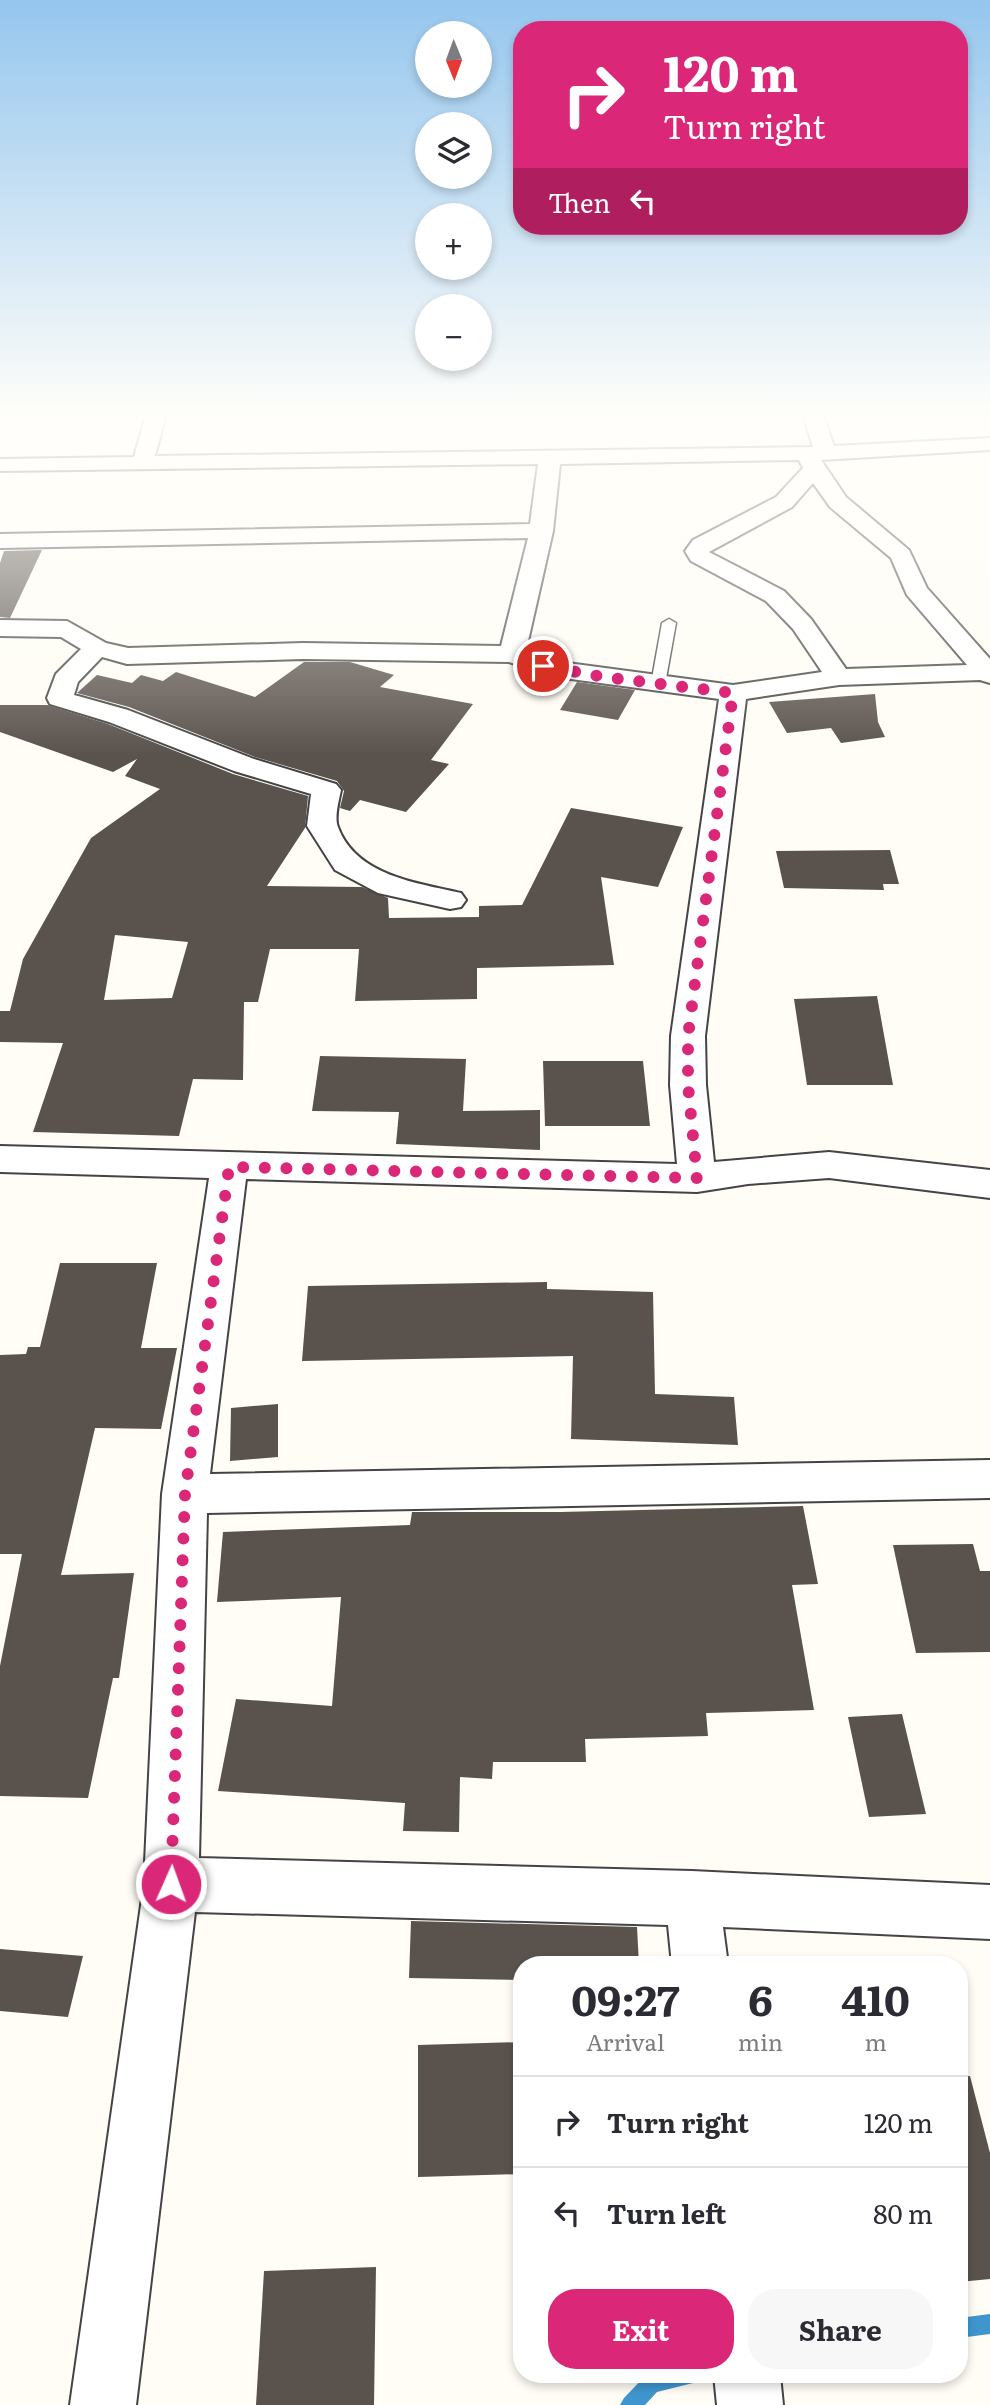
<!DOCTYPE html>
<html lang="en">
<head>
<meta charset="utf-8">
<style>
	body { margin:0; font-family:Literata,serif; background:#f7f7f7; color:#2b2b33; height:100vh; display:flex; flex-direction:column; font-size:26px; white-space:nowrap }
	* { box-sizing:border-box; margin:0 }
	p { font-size:23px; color:#7c7c81 }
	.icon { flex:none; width:38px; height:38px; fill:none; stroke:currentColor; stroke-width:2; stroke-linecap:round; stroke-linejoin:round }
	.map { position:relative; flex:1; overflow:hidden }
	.panel { position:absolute; left:513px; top:1956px; width:455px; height:427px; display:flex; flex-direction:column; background:#fff; border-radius:28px; box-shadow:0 4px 10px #0003 }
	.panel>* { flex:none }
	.hud { position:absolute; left:513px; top:21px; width:455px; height:214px; border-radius:28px; box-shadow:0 4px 10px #0003; background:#db2777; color:#fff; overflow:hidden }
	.needle { width:46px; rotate:179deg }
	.fabs { position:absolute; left:415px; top:21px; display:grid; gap:14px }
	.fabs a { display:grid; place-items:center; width:77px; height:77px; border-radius:50%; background:#fff; box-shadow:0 4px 10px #0003; font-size:35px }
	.pin { position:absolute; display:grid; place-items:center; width:60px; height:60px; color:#fff; margin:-30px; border:4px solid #fff; border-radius:50%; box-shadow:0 2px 7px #0007 }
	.me { position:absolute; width:77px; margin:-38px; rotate:2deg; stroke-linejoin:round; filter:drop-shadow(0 0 5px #0008) }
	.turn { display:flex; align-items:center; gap:24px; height:147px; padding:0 35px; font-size:32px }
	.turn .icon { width:91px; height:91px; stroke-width:2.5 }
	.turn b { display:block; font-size:49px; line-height:60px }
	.then { display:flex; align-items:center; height:66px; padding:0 35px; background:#0003; gap:14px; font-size:26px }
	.eta { display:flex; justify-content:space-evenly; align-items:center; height:119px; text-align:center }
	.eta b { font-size:42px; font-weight:700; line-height:49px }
	.button { display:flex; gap:14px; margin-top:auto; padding:14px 35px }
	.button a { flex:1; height:80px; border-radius:28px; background:#db2777; color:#fff; font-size:28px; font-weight:700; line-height:80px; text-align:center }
	.button a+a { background:#f7f7f7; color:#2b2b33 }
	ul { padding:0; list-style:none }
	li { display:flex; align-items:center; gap:21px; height:91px; padding:0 35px; border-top:2px solid #e1e1e2 }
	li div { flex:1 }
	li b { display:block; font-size:26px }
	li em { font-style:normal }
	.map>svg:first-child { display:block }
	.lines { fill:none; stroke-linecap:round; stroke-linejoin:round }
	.stream { fill:#3f96cf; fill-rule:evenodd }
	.building { fill:#5a524d; fill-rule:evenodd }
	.service-casing { stroke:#444; stroke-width:3 }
	.minor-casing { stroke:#444; stroke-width:4 }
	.service { fill:#fff; fill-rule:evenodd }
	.minor { fill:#fff; fill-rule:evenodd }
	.route { stroke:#db2777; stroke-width:12; stroke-dasharray:0 21.6 }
</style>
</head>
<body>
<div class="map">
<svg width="990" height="2405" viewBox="0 0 990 2405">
	<rect width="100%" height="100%" fill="#fffdf5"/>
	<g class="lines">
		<!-- stream -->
		<path class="stream" d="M 990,2314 L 990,2334 L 959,2338 L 959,2318 Z
			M 646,2375 L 700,2375 L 697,2382 L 657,2392 L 645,2405 L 620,2405 L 624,2398 Z"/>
	</g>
	<!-- building -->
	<path class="building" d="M 42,550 L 10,618 L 0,617 L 0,563 L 4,551 Z
		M 304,662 L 350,662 L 394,675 L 380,687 L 473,704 L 431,760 L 449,764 L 406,812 L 360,800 L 350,811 L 340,808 L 344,791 L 337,781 L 255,757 L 129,707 L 77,693 L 97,675 L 132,683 L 141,675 L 163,681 L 176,672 L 255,697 Z
		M 577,682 L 635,690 L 618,720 L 560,710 Z
		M 875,694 L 878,722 L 885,737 L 841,743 L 831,728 L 787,733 L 769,702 Z
		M 0,705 L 47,705 L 108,724 L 233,774 L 308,796 L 305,828 L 267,886 L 362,887 L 388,898 L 389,918 L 479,917 L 479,906 L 522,905 L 571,808 L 683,827 L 658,887 L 601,877 L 614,965 L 477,968 L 477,999 L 355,1001 L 359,949 L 270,949 L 258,1002 L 244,1002 L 243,1080 L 193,1079 L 179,1136 L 33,1132 L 63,1043 L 0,1042 L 0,1011 L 10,1011 L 23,959 L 91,838 L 160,789 L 125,776 L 137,759 L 113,772 L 0,732 ZM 115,935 L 188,942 L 172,998 L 104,1000 Z
		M 890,850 L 899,884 L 883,884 L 884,890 L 784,888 L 776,851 Z
		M 877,996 L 893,1085 L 807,1085 L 794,999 Z
		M 320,1056 L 466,1059 L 463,1111 L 540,1110 L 540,1150 L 396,1144 L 399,1112 L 312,1111 Z
		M 543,1061 L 643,1061 L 650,1126 L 545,1126 Z
		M 60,1263 L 157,1263 L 141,1348 L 177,1348 L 161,1429 L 95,1428 L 61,1575 L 134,1573 L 119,1678 L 113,1678 L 88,1798 L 0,1796 L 0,1666 L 22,1554 L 0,1554 L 0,1355 L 26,1354 L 28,1347 L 40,1347 Z
		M 547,1282 L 547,1289 L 653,1292 L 655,1394 L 734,1397 L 738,1445 L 571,1439 L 573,1356 L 302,1361 L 308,1286 Z
		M 278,1404 L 278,1457 L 230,1461 L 231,1408 Z
		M 803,1506 L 818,1584 L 792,1585 L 814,1710 L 706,1713 L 708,1736 L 585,1739 L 586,1762 L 493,1762 L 492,1779 L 460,1777 L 459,1832 L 403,1831 L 405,1803 L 218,1791 L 236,1699 L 332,1706 L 341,1597 L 217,1602 L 223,1532 L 410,1525 L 412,1512 L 560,1512 Z
		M 973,1544 L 980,1571 L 990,1571 L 990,1652 L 916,1653 L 893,1545 Z
		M 902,1714 L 926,1814 L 869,1817 L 848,1717 Z
		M 411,1921 L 637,1927 L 639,1965 L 522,1965 L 522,1980 L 409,1978 Z
		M 0,1949 L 83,1956 L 68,2017 L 0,2011 Z
		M 522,2042 L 522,2174 L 418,2177 L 418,2045 Z
		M 970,2076 L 990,2153 L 990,2279 L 959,2282 L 959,2077 Z
		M 376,2267 L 374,2405 L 256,2405 L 264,2271 Z"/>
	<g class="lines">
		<defs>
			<path id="service" d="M 669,619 L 676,623 L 665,684 L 658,688 L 651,684 L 662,623 Z"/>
			<path id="minor" d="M 145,418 L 165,418 L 155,456 L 813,447 L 804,418 L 824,418 L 834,446 L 990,438 L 990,450 L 821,460 L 846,497 L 909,550 L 927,588 L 990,659 L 990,683 L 980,680 L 839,685 L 746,699 L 705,1036 L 706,1085 L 714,1162 L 829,1152 L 990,1170 L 990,1198 L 829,1178 L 748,1184 L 697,1192 L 246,1179 L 210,1474 L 990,1460 L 990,1498 L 207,1513 L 199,1858 L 692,1871 L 990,1885 L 990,1939 L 723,1927 L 728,1965 L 672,1965 L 668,1925 L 195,1912 L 136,2405 L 70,2405 L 144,1884 L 162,1494 L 209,1178 L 0,1172 L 0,1146 L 677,1164 L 670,1085 L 671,1036 L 719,699 L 556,677 L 509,662 L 303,659 L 127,664 L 102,657 L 78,682 L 74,695 L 78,696 L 128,710 L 254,759 L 336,784 L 341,790 C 339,800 334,818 338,827 C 356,876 418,883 461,893 L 466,900 L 461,907 L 450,909 L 378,893 L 335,870 L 307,826 L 311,794 L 234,771 L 109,722 L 50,704 L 47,698 L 56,674 L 81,649 L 61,637 L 0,636 L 0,620 L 67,621 L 106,643 L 128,648 L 303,643 L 501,646 L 528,538 L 0,548 L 0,534 L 530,524 L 538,464 L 0,471 L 0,459 L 134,457 ZM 799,460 L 803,468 L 776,497 L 693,540 L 685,551 L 691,561 L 766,601 L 793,629 L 822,672 L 733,685 L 560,662 L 526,650 L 553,531 L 560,464 ZM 813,483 L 830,507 L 891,558 L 907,595 L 967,665 L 846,669 L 811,619 L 784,591 L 709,552 L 792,507 Z
				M 714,2375 L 780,2375 L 783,2405 L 717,2405 Z"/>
		</defs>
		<!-- service casing -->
		<use href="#service" class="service-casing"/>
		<!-- minor casing -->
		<use href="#minor" class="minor-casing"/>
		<!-- service -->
		<use href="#service" class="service"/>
		<!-- minor -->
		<use href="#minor" class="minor"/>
	</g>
	<!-- sky -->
	<linearGradient id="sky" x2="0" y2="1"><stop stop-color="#95c6ee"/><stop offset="0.55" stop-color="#fffefa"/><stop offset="1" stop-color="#fffefa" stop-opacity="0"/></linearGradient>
	<rect width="990" height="755" fill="url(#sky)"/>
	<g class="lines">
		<!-- route -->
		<path class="route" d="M 171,1884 L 185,1494 L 229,1167 L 697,1178 L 688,1085 L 688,1036 L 733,693 L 604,677 L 543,666"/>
	</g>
</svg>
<div class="fabs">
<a><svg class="needle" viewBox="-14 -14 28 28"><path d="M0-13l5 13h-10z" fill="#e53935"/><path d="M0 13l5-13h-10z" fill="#7c7c81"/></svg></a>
<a><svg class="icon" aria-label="layers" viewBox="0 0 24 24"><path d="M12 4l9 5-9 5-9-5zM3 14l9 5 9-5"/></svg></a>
<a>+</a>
<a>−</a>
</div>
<div class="pin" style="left:543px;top:666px;background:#d93025"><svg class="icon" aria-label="arrive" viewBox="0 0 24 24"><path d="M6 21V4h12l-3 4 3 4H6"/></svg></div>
<svg class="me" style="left:171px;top:1884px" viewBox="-20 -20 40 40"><circle r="17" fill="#db2777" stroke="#fff" stroke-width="3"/><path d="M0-11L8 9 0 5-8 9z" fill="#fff"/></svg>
<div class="hud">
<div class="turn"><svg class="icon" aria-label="right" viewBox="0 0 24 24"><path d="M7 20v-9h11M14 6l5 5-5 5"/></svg><div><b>120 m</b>Turn right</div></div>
<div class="then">Then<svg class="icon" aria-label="left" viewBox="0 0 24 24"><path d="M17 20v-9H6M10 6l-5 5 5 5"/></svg></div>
</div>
<section class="panel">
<div class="eta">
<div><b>09:27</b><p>Arrival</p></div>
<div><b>6</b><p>min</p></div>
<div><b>410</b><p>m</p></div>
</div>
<ul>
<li><svg class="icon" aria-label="right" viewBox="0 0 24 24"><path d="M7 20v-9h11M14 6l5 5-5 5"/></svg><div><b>Turn right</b></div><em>120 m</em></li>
<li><svg class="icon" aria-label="left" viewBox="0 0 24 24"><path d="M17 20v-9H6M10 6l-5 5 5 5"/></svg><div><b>Turn left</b></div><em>80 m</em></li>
</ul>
<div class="button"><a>Exit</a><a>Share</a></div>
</section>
</div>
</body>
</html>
